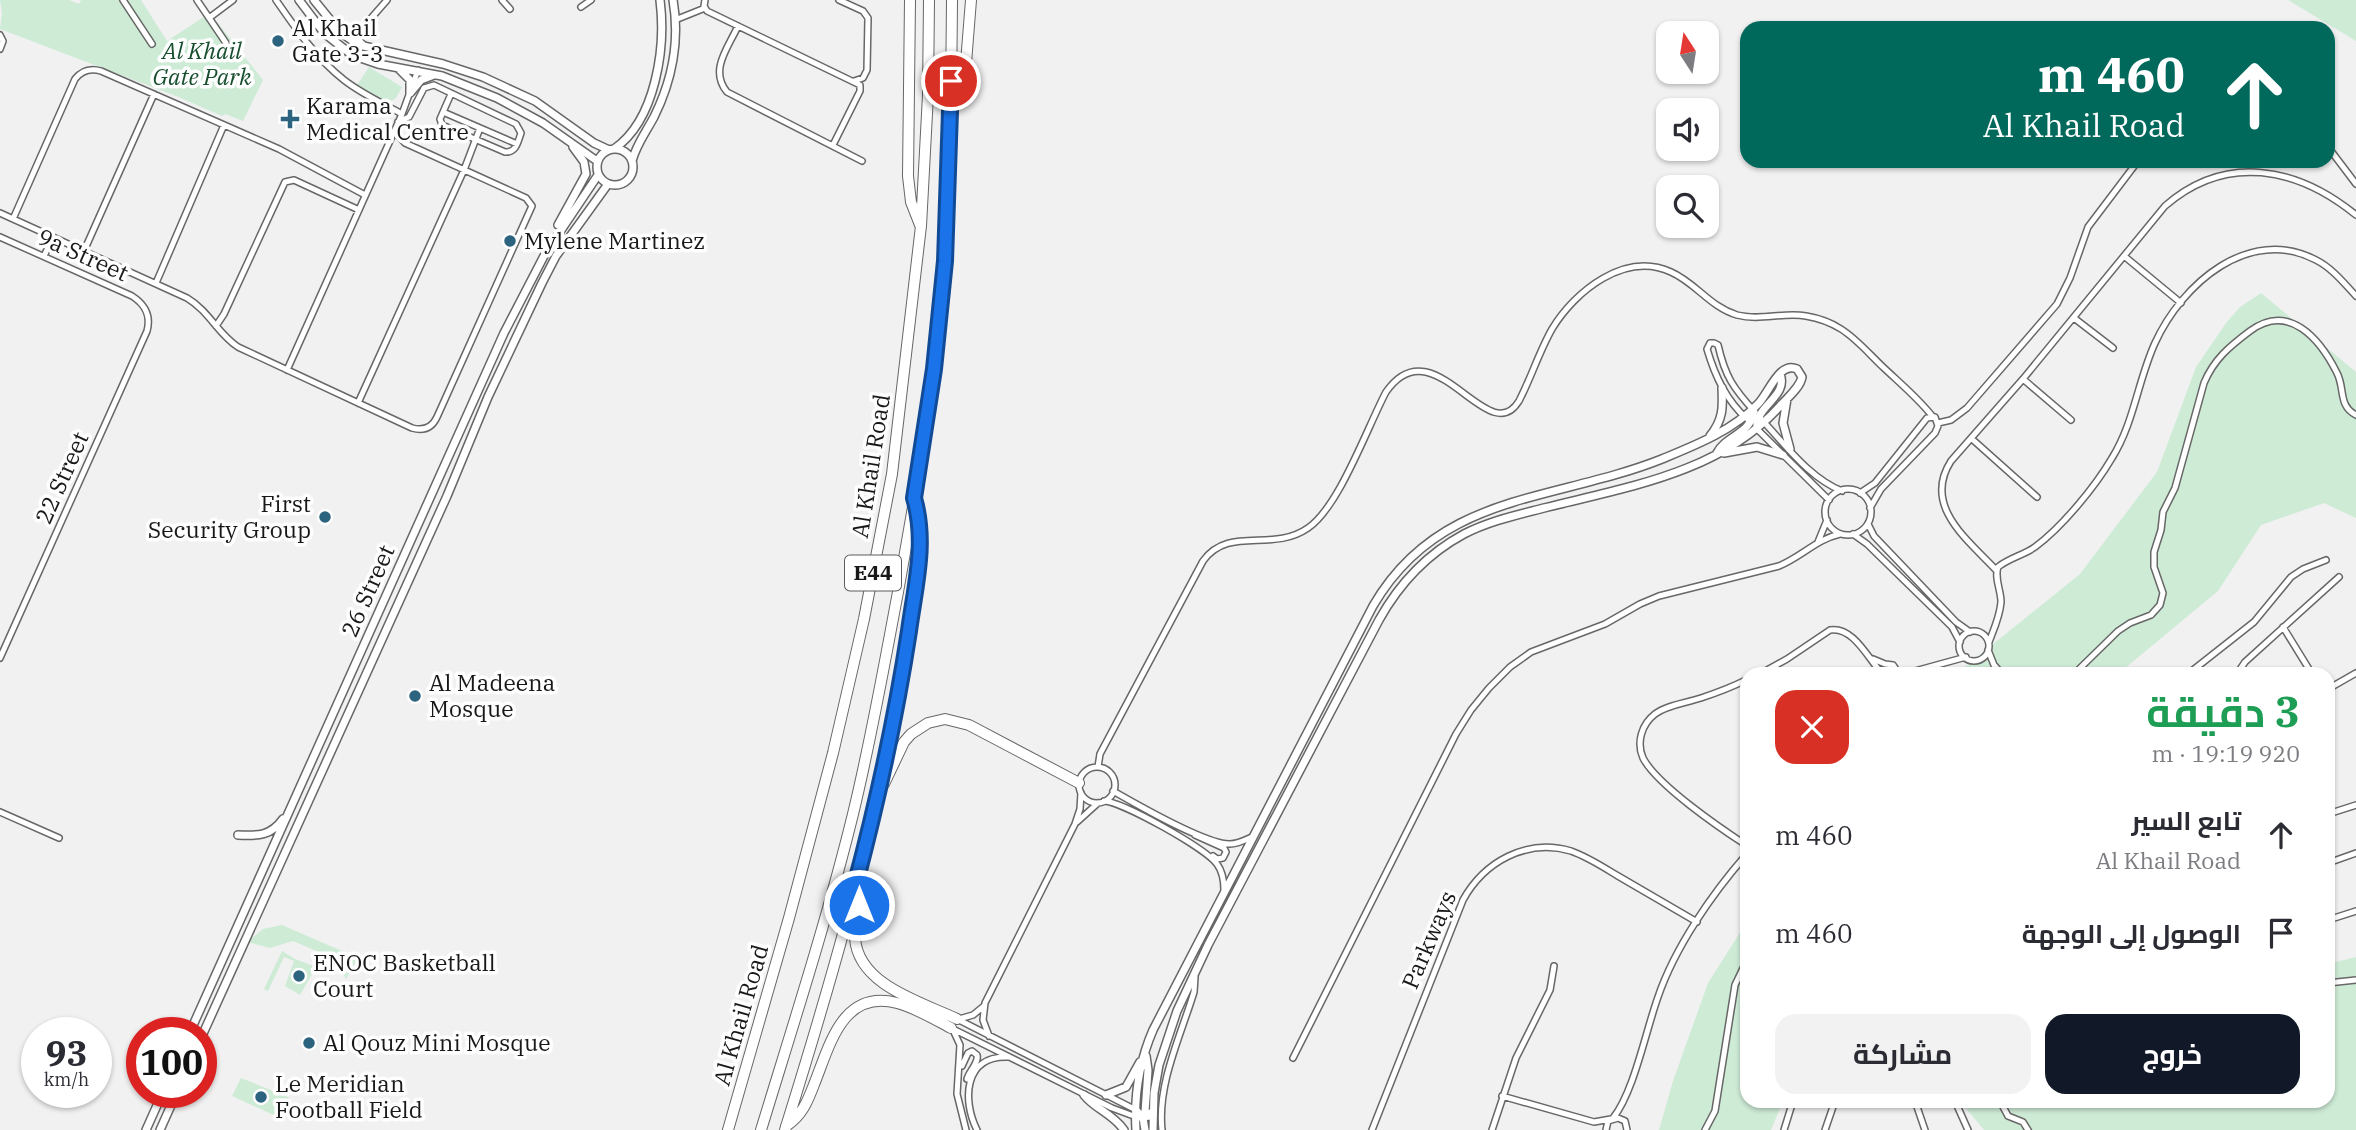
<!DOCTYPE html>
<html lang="ar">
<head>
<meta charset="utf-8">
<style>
	body { margin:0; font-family:"IBM Plex Serif",Cairo,serif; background:#f2f2f3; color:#2b2b33; direction:rtl; height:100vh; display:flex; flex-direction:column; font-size:26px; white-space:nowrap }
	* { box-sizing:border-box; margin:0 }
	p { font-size:23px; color:#7c7c81 }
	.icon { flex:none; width:38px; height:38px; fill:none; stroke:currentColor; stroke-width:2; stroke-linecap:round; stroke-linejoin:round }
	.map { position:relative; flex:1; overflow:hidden; direction:ltr }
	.details { position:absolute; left:1740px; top:667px; width:595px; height:441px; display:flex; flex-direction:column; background:#fff; border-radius:21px; box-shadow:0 2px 5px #0004; direction:rtl }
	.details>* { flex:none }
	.banner { position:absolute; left:1740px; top:21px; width:595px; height:147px; border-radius:21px; box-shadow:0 2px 5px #0004; direction:rtl; background:#00695c; color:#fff; overflow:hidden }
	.needle { width:46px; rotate:348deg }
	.fabs { position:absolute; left:1656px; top:21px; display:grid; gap:14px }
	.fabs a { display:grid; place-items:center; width:63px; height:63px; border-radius:14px; background:#fff; box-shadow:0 2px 5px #0004; font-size:35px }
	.speed { position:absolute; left:21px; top:1017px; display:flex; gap:14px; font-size:35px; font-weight:700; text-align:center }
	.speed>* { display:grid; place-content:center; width:91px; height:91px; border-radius:50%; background:#fff; box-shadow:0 2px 5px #0004; line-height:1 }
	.speed small { font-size:18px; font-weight:400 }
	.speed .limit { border:10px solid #d22; background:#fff; color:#111 }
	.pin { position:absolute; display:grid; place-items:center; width:60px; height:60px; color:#fff; margin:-30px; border:4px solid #fff; border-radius:50%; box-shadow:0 2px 7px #0007 }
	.me { position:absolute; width:77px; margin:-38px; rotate:0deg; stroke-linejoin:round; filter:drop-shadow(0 0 5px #0008) }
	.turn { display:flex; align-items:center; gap:24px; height:147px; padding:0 35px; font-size:32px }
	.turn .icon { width:91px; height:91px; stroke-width:2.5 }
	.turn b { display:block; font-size:49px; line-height:60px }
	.round { display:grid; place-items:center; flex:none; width:74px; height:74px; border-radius:21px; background:#f2f2f3 }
	.head { display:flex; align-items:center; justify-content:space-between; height:119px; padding:0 35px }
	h1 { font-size:42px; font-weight:700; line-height:52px; color:#1e9e55 }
	.action { display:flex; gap:14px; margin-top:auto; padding:14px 35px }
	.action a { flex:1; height:80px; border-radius:21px; background:#111827; color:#fff; font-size:28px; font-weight:700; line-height:80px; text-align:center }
	.action a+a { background:#f2f2f3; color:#2b2b33 }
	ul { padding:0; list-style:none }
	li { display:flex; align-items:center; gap:21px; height:98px; padding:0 35px }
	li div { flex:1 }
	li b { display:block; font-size:26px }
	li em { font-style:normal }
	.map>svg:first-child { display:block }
	.green { fill:#ceebd6 }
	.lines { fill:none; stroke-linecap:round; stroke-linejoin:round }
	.street-casing { stroke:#676768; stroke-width:8 }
	.secondary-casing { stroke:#676768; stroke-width:10 }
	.highway-casing { stroke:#676768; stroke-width:12 }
	.street { stroke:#fff; stroke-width:5 }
	.secondary { stroke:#fff; stroke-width:7 }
	.highway { stroke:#fff; stroke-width:10 }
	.route-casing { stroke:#114b97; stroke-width:18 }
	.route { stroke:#1a73e8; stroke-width:12 }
	.poi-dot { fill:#2c637e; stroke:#fefeff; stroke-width:2.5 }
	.labels { text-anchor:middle; stroke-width:7; stroke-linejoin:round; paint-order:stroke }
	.shield { fill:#fefeff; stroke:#5d5d5d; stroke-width:2 }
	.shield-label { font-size:21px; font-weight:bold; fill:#181818 }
	.poi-label { font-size:23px; fill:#181818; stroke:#fefeff; text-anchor:start }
	.park-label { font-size:23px; font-style:italic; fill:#164e2e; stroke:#fefeff }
	.street-label { font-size:23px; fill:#181818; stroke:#fefeff }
</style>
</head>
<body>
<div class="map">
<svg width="2356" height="1130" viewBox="0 0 2356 1130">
	<rect width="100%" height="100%" fill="#f1f1f2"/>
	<!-- green -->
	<path class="green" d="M 0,0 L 69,0 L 79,4 L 81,0 L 141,0 L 167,41 L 210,13 L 263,80 L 243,121 L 225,114 L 222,116 L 176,96 L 0,29 L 2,13 Z
		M 2288,0 L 2356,0 L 2356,41 Z
		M 369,67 L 402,87 L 396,98 L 388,103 L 357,85 Z
		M 2261,293 L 2356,372 L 2356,518 L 2324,503 L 2261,525 L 2218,591 L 2118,674 L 1956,674 L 2080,574 L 2157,472 L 2196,367 L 2226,323 L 2240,307 Z
		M 1746,923 L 1746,1101 L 1783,1101 L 1771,1130 L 1659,1130 L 1673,1081 L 1708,983 Z
		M 282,925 L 358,958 L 346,979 L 335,959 L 293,941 L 270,948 L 247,942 L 263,929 Z
		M 282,951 L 295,959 L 316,967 L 300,995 L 285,986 L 294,961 L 284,957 L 268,991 L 264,989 Z
		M 2356,957 L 2356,1130 L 1984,1130 L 1960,1101 L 2328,1101 L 2328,964 Z
		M 241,1078 L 290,1098 L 280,1118 L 232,1096 Z"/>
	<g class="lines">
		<defs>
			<path id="street" d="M 123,0 L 152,44
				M 197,0 L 226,43
				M 276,0 C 296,29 316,58 344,80 C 362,94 382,103 402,114
				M 502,0 L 510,9
				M 705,0 L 704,6 L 707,11 L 860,85 L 860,91 L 833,145
				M 839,0 L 863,11 L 868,18 L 867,70 L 863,78 L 854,81
				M 581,7 L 591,0
				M 209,18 L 233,0
				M 675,20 L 705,8
				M 738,26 C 728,48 709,70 727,92 L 862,161
				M 0,35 L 3,41 L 0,49
				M 365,46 L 358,39 L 359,32 L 387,0
				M 443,112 L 517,144
				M 398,122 L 409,117 L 424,88 L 434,85 L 516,124 L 521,133 C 518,142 516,153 505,152 L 442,125 L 440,119 L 451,94
				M 2328,147 L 2356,184
				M 0,213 L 187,298 C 209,311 218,334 238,347 L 412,428 C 423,431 432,428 437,417 L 532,206 L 526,198 L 405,143 L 394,131
				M 13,219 L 75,79 C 82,70 91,68 101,71 L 279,149 L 365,195
				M 0,237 L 132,296 C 146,305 151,316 147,331 L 0,658
				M 84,251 L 154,94
				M 44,256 L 53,237
				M 2124,256 L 2181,303
				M 156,283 L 224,125
				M 2074,318 L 2113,348
				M 216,326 L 224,314 L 285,182 L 294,180 L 359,210
				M 287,370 L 402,114 L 418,70
				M 2023,379 L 2071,420
				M 358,403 L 464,170 L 480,128
				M 1747,419 C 1726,400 1715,376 1707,349 L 1710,343 L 1714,343 L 1718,345 C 1725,376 1733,388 1755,412
				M 1761,419 C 1785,444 1809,478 1842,491
				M 1938,423 L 1951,420 L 1967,408 L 2057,304 L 2070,278 L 2088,227 L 2138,161
				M 1756,428 L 1829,500
				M 1972,439 L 2037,497
				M1825 512a23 23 0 1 1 46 0a23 23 0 1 1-46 0Z
				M 1860,493 L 1875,483 L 1927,418 L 1935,417 L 1938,426 L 1935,433 L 1881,489 L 1870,508
				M 1868,524 L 1874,536 L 1956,622 L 1970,632
				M 1853,534 L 1867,544 L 1952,627 L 1960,642
				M 1818,542 L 1827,520
				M 1996,570 C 1968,540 1922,506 1951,461 L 2023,379 L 2165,206 C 2226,153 2297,167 2356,215
				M 2283,627 L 2312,674
				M1959 646a15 15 0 1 1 30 0a15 15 0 1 1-30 0Z
				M 1989,642 C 1994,629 2000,616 2001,602 C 2001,590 1994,578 1998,567 C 2009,558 2024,555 2035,547 C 2062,527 2095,487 2112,458 C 2134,423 2138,380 2155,343 C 2182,284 2249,225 2316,260 C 2332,268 2344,283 2356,296
				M 1988,650 L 1994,665 L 2002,674
				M 1873,659 L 1885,664 L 1893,665 L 1899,674
				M 1760,674 L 1787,659 L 1830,630 C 1852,626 1867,656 1879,670
				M 1904,674 L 1966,657
				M 2074,674 L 2118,631 L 2130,623 L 2151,615 L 2160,605 L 2163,593 L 2154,567 L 2154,552 L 2161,530 L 2163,512 L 2175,488 L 2204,383 C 2214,359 2230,346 2250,331 C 2289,302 2320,339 2337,373 C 2345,388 2338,406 2356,415
				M 2188,674 L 2254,622 L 2291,577 L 2303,569 L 2326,560
				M 2237,674 L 2245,662 L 2339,577
				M 1746,680 C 1732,687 1716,693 1701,698 C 1686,703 1667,705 1655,714 C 1642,724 1636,742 1643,758 C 1657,785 1720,828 1746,845
				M 2328,689 L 2356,673
				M 1098,767 L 1100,754 L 1203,561 C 1229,525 1272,553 1308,528 C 1339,507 1367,428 1386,392 C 1434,323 1488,452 1519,401 C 1531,378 1539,352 1552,329 C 1575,291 1625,251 1671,272 C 1696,283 1710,307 1737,315 C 1760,321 1783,312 1806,316 C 1818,318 1830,322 1841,329 C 1857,339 1870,355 1884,368 C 1901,384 1919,399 1933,417
				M1079 785a18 18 0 1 1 36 0a18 18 0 1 1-36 0Z
				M 1113,791 C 1136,804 1206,845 1230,844 C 1238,844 1245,840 1252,837
				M 1104,801 C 1123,802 1205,848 1217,864 C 1223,872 1224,880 1224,890
				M 0,812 L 59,838
				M 2328,814 L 2356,805
				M 1077,822 L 1098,803
				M 1195,835 L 1224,848 L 1226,852 L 1223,858 L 1217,859 L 1213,856
				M 2328,863 L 2356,853
				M 2328,920 L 2356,911
				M 2328,983 L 2356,980
				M 957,1019 L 1136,1110
				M 959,1019 L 973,1015 L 984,1006
				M 951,1028 L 1112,1108 L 1139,1118 L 1152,1117
				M 953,1030 L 960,1045 L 957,1094 L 966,1130
				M 989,1036 L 983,1020 L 985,1003 L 1075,824 L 1080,809 L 1081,793
				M 1293,1058 L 1456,734 L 1471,710 L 1489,688 L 1510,667 L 1531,652 L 1605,624 L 1640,604 L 1659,596 L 1779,566 C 1801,557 1817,539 1840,534
				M 962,1066 L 968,1053 L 972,1051 L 977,1055 C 979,1063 969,1071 967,1079
				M 1502,1096 L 1594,1122 L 1611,1119
				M 1915,1101 L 1925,1130
				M 1955,1101 L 1968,1130
				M 2000,1101 L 2008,1116 L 2023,1122 L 2028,1130
				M 1613,1118 C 1634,1092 1646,1030 1658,997 C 1675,947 1712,894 1746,855
				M 977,1130 C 962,1100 964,1056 1007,1057
				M 1162,1130 C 1157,1084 1181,1035 1194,992 L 1195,977
				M 1372,1130 L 1463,900 C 1484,862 1526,838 1571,851 C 1588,857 1603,867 1618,876 C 1645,892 1671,907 1697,922
				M 1492,1130 L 1516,1058 L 1550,990 L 1554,966
				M 1606,1130 L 1608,1121 L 1618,1118 L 1625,1121 L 1627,1130
				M 1705,1130 L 1715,1111 L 1735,985 L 1746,962
				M 1784,1130 L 1793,1101
				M 1825,1130 L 1835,1101"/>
			<path id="secondary" d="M 299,0 L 324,33 L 352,55 L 378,64 L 442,76 L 497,98 L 543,123 L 597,161
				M 314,0 L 340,32 L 359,45 L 443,64 L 483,77 L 535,101 L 594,143 L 609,150
				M 399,69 L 410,80 L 410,93
				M 411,92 L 421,80 L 434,75
				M597 167a18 18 0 1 1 36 0a18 18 0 1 1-36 0Z
				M 614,149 C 656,120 666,47 660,0
				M 632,161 C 636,145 646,132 654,117 C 672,81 680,40 673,0
				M 558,225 L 586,174 L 584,162 L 573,147
				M 1787,399 L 1783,423 L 1790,449
				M 1757,429 C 1754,406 1789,397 1780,374
				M 1710,436 C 1723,420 1723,408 1722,388
				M 1717,453 C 1725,436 1752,433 1753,412
				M 1724,453 L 1757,447 L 1783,455
				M 238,835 C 258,836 271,836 283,819
				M 190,1032 L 504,333 L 545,254 L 598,175
				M 201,1038 L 447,496 L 488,397 L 542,283 L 556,256 L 608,184
				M 1146,1056 L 1148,1070 L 1145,1112 L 1149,1115 L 1152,1112
				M 1084,1095 C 1095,1109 1113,1114 1124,1130
				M 1106,1095 L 1126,1087 L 1140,1062
				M 1136,1110 L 1143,1118 L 1145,1130
				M 146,1130 L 163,1092
				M 160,1130 L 177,1092
				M 1136,1130 C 1134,1096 1140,1060 1153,1030 L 1373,606 C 1439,492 1554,502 1662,459 C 1696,445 1732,431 1758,404 C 1769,393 1779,361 1797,369 L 1802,377 C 1800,388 1787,398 1780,406 C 1720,473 1627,487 1544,508 C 1517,515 1489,521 1464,534 C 1427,554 1399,584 1379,620 L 1208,945 L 1177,1011 L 1159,1065 L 1154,1093 L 1153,1130"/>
			<path id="highway" d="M 910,0 L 908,176 L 911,202 L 920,225
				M 951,108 L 959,99 L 964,88 L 971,0
				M 884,784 L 904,742 L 911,734 L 928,723 L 945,719 L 969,725 L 1079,783
				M 856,884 C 860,904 854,919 855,938 C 858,985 921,1002 957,1019
				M 786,1126 C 803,1115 808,1100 815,1082 C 830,1044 843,989 897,1003 C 916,1008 934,1019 951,1028
				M 728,1130 L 789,918 L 833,753 L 864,619 L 892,474 L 921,226 L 928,95 L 929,0
				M 761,1130 C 793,1025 827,920 853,814 C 871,740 884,666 898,592 C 911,518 925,444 934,370 C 950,247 951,123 952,0
				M 785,1130 C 844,941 899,747 920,550 L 920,529 L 916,504"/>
		</defs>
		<!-- street casing -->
		<use href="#street" class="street-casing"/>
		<!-- secondary casing -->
		<use href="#secondary" class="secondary-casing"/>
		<!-- highway casing -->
		<use href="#highway" class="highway-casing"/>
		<!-- street -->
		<use href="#street" class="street"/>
		<!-- secondary -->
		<use href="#secondary" class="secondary"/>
		<!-- highway -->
		<use href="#highway" class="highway"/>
	</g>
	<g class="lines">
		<defs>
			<path id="route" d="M 859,905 L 856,882 C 878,799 896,715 909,631 C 915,586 927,543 914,498 L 934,369 L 945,261 L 951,81"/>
		</defs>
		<!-- route casing -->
		<use href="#route" class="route-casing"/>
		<!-- route -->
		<use href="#route" class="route"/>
	</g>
	<!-- markers -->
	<g class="poi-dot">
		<circle cx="278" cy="41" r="7"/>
		<path d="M286.5 108.5h7v7h7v7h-7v7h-7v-7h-7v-7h7z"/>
		<circle cx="510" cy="241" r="7"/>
		<circle cx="325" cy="517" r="7"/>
		<circle cx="415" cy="696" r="7"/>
		<circle cx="299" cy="976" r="7"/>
		<circle cx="309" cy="1043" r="7"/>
		<circle cx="261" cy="1097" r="7"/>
	</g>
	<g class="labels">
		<!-- shield labels -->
		<rect class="shield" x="845" y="555.5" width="56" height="35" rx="5"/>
		<g class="shield-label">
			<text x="873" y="580">E44</text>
		</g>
		<!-- poi labels -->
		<g class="poi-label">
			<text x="292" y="36">Al Khail<tspan x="292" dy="26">Gate 3-3</tspan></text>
			<text x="306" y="114">Karama<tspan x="306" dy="26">Medical Centre</tspan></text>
			<text x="524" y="249">Mylene Martinez</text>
			<text x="311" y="512" text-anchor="end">First<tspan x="311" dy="26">Security Group</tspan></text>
			<text x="429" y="691">Al Madeena<tspan x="429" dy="26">Mosque</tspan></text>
			<text x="313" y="971">ENOC Basketball<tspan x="313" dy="26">Court</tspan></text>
			<text x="323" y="1051">Al Qouz Mini Mosque</text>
			<text x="275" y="1092">Le Meridian<tspan x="275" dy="26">Football Field</tspan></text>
		</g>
		<!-- park labels -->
		<g class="park-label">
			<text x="202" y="59">Al Khail<tspan x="202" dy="26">Gate Park</tspan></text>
		</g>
		<!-- street labels -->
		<g class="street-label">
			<text transform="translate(83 255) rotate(24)" y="8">9a Street</text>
			<text transform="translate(871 466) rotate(-81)" y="8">Al Khail Road</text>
			<text transform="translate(62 478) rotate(-66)" y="8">22 Street</text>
			<text transform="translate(368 591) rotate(-66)" y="8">26 Street</text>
			<text transform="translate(1429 940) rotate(-67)" y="8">Parkways</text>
			<text transform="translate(741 1015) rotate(-74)" y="8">Al Khail Road</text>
		</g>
	</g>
</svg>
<div class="fabs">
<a><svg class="needle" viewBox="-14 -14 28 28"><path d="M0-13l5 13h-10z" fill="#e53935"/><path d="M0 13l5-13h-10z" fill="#7c7c81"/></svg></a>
<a><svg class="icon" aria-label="sound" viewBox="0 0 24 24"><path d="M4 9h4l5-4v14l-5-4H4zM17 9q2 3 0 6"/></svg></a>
<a><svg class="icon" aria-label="search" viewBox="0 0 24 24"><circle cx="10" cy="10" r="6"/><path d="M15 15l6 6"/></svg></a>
</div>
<div class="speed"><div>93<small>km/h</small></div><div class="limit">100</div></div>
<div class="pin" style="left:951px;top:81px;background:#d93025"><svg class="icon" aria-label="arrive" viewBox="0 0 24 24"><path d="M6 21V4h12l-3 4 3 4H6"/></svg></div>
<svg class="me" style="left:859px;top:905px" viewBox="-20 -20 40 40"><circle r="17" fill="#1a73e8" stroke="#fff" stroke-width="3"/><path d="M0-11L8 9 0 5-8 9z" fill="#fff"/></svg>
<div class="banner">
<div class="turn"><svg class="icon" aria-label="ahead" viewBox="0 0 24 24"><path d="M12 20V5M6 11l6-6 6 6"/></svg><div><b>460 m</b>Al Khail Road</div></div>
</div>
<section class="details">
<div class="head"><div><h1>3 دقيقة</h1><p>920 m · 19:19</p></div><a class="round" style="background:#d93025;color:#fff"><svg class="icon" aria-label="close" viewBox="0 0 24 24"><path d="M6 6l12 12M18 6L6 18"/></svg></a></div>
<ul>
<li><svg class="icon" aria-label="ahead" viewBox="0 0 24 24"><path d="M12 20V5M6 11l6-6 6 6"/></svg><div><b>تابع السير</b><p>Al Khail Road</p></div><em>460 m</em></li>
<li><svg class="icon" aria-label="arrive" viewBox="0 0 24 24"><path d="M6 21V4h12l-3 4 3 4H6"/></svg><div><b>الوصول إلى الوجهة</b></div><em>460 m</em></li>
</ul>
<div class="action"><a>خروج</a><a>مشاركة</a></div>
</section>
</div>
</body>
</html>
